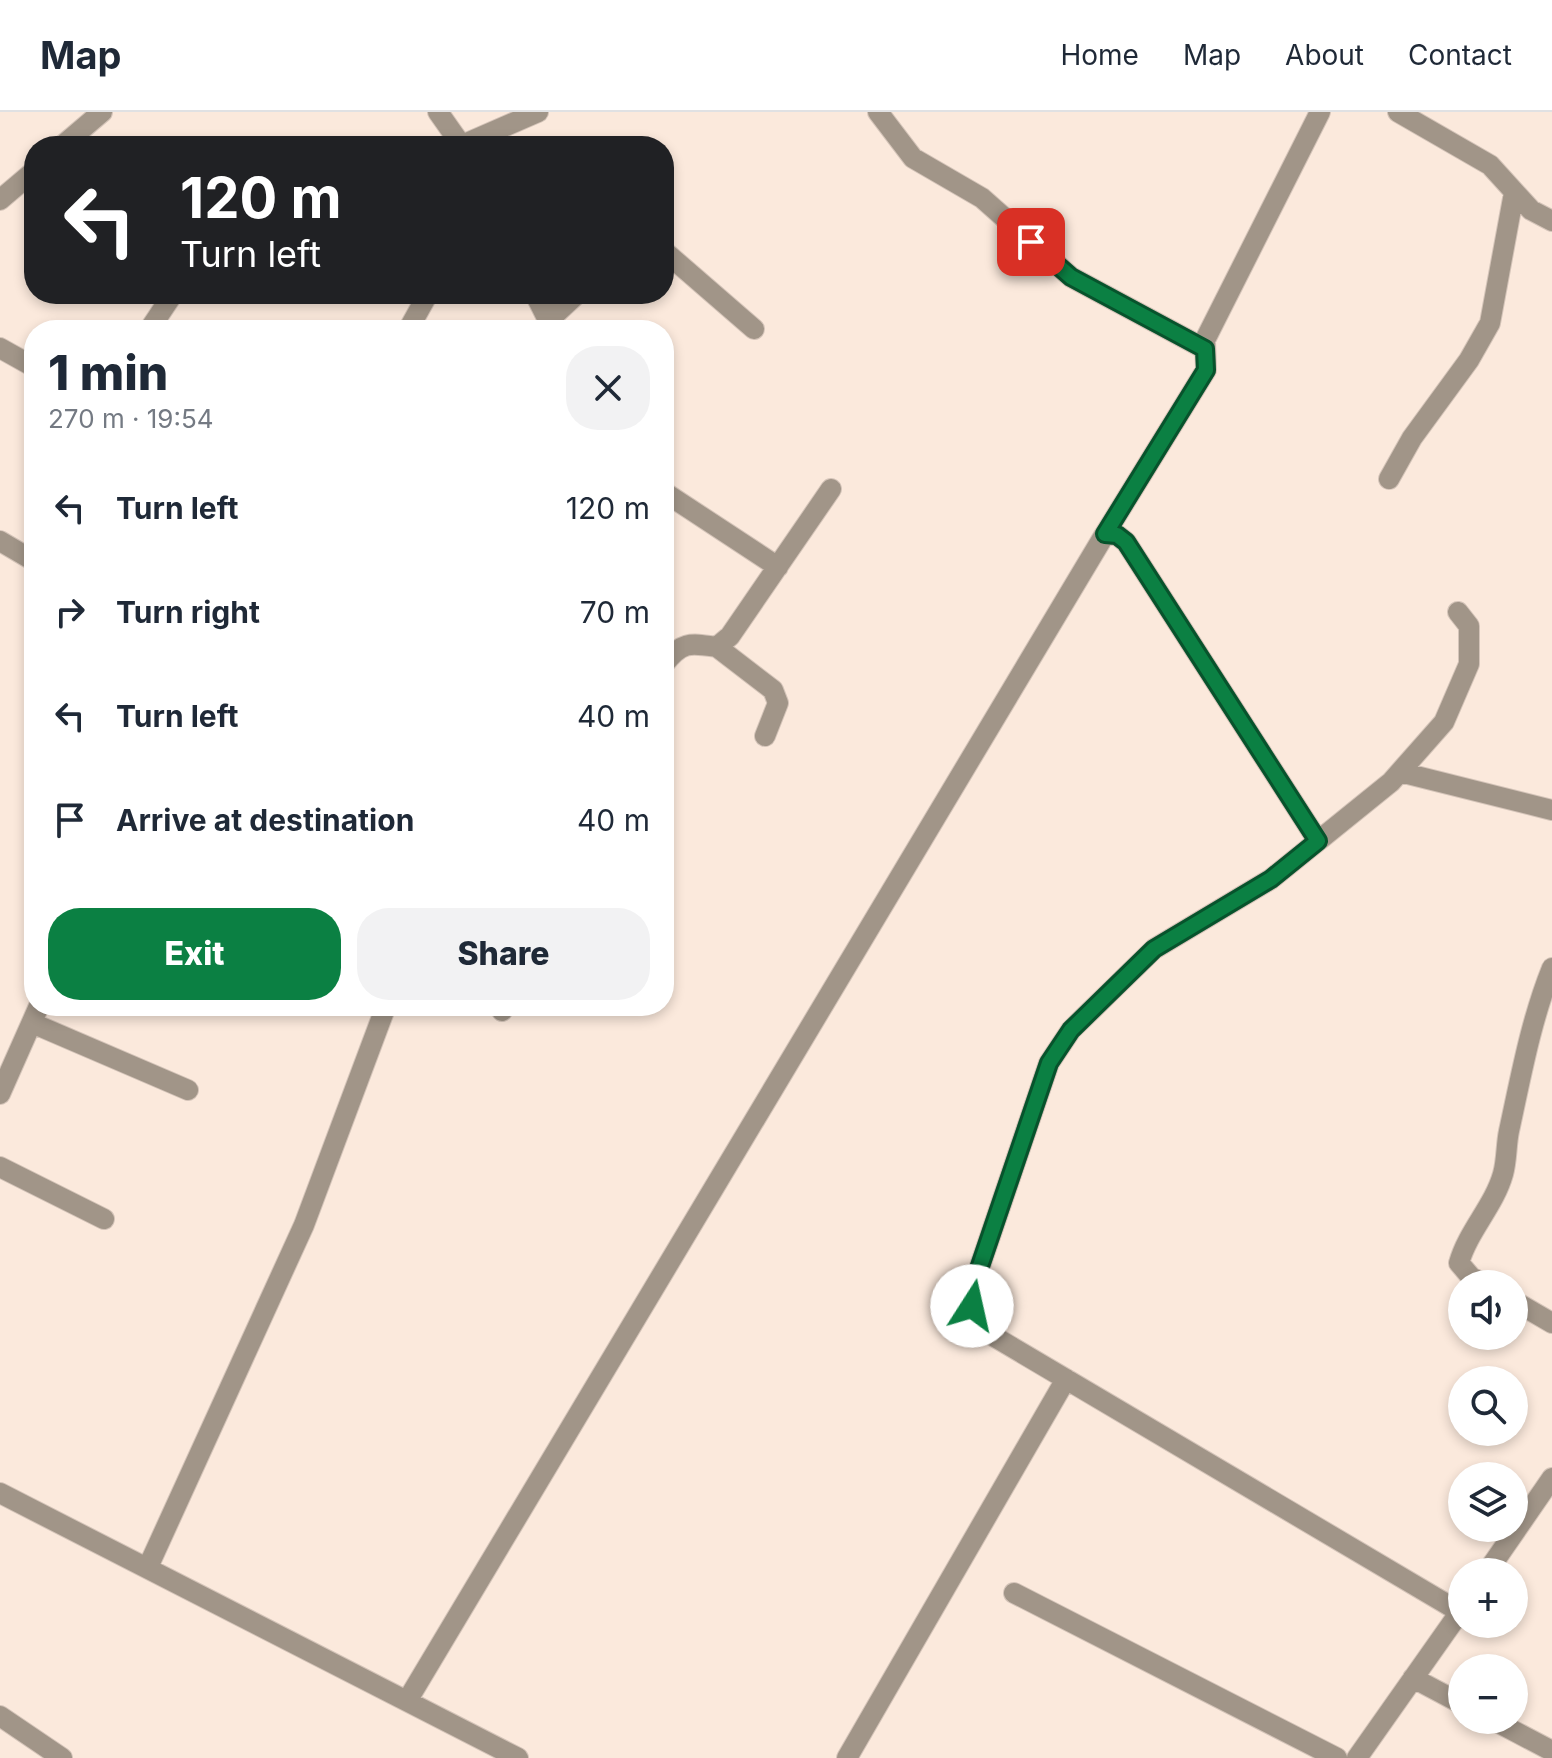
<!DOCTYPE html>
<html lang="en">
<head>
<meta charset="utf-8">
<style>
	body { margin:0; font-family:Inter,sans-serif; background:#f2f2f3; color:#1f2937; height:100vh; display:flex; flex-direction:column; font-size:30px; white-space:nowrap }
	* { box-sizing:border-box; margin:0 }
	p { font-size:26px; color:#747a83 }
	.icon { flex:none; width:44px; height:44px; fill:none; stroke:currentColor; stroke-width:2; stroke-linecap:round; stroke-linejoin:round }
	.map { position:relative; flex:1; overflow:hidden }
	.panel { position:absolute; left:24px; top:208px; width:650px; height:696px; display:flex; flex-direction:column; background:#fff; border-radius:32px; box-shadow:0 4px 12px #0003 }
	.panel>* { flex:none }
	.banner { position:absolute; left:24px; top:24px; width:650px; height:168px; border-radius:32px; box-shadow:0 4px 12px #0003; background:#202124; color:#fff; overflow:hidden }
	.controls { position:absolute; left:1448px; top:1158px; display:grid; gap:16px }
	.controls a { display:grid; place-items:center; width:80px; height:80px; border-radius:50%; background:#fff; box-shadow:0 4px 12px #0003; font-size:40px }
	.pin { position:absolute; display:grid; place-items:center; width:68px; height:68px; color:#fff; margin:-34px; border-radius:16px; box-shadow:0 4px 12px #0006 }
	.me { position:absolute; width:88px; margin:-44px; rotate:10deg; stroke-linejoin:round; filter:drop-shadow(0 0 6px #0008) }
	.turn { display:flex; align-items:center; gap:28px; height:168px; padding:0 24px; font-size:36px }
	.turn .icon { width:104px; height:104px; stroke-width:2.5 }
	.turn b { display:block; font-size:56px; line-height:68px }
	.round { display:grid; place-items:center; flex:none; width:84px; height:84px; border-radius:32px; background:#f2f2f3 }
	.overview { display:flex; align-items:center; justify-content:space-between; height:136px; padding:0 24px }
	h1 { font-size:48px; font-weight:800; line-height:60px }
	.button { display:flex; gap:16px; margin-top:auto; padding:16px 24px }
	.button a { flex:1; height:92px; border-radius:32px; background:#0b8043; color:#fff; font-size:32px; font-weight:800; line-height:92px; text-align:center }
	.button a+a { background:#f2f2f3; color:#1f2937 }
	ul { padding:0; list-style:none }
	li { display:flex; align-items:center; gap:24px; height:104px; padding:0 24px }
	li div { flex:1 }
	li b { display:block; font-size:30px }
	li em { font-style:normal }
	header { display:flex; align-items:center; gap:48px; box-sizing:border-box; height:112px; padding:0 40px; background:#fff; border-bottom:2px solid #e0e1e3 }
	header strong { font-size:38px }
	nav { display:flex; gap:44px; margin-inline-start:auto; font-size:28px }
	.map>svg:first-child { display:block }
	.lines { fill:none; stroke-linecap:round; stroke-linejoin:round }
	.street-casing { stroke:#d4c4b9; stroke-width:22 }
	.street { stroke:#a19588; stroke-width:20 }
	.route-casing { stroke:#07532c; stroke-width:20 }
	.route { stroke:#0b8043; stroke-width:14 }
</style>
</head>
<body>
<header>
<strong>Map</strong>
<nav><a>Home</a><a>Map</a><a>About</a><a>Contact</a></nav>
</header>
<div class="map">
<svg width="1552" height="1646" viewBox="0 0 1552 1646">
	<rect width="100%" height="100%" fill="#fbe9dc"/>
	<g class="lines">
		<defs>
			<path id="street" d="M 438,0 L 462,34
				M 878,0 L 913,46 L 982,86 L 1071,165 L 1205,237
				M 1398,0 L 1490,53 L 1531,98 L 1552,109
				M 62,34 L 102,0
				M 460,34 L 538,0
				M 0,88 L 34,59
				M 664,139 L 754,217
				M 535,182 L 553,218
				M 548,209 L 577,182
				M 149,218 L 173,182
				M 408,218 L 428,182
				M 0,236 L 34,255
				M 1389,367 L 1412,326 L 1469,248 L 1490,211 L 1514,81
				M 664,380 L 778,455
				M 1105,422 L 1206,258 L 1205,228 L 1320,0
				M 0,429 L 34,449
				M 1458,500 L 1469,514 L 1469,552 L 1444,610 L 1391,670 L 1271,767 L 1154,837 L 1071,918 L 1049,951 L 980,1154 L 972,1194 L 988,1221 L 1460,1500
				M 717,535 L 773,578 L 778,591 L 765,624
				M 664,552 C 682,529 690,531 717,535 L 730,524 L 831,377
				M 1400,660 L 1552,698
				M 502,899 L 505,894
				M 32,911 L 188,978
				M 0,982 L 39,894
				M 0,1055 L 104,1107
				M 1484,1172 L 1471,1165 L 1459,1151 C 1468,1119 1494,1094 1503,1062 C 1507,1048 1506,1033 1509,1019 C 1521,964 1531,908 1552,856
				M 1514,1189 L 1552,1211
				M 0,1381 L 518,1646
				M 148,1455 L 304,1113 L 386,894
				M 1487,1460 L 1552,1366
				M 1014,1481 L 1337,1646
				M 1413,1566 L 1462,1592
				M 407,1589 L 1105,422 L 1117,423 L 1126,430 L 1318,729
				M 0,1604 L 62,1646
				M 1493,1608 L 1552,1639
				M 847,1646 L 1066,1267
				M 1357,1646 L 1462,1497"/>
		</defs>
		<!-- street casing -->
		<use href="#street" class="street-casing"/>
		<!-- street -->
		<use href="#street" class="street"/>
	</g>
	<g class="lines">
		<defs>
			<path id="route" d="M 972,1194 L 980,1154 L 1049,951 L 1071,918 L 1154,837 L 1271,767 L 1318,729 L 1126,430 L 1117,423 L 1105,422 L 1206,258 L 1205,237 L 1071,165 L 1031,130"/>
		</defs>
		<!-- route casing -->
		<use href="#route" class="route-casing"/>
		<!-- route -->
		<use href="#route" class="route"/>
	</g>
</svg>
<div class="controls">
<a><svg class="icon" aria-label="sound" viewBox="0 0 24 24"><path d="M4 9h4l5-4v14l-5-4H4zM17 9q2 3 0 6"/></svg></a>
<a><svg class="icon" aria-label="search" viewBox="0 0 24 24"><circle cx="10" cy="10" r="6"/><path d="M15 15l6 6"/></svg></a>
<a><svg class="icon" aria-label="layers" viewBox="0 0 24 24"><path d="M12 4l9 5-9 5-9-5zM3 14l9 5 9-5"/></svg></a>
<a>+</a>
<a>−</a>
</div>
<div class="pin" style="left:1031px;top:130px;background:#d93025"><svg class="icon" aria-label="arrive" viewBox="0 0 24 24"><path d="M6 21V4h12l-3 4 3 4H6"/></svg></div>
<svg class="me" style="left:972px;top:1194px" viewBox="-20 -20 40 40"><circle r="19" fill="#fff"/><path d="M0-13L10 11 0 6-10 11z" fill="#0b8043"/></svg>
<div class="banner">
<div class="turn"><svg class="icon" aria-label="left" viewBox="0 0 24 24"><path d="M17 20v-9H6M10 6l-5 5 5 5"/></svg><div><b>120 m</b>Turn left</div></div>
</div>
<section class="panel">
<div class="overview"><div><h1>1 min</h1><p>270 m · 19:54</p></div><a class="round"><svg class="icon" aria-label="close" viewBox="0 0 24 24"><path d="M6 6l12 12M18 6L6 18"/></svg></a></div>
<ul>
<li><svg class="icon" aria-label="left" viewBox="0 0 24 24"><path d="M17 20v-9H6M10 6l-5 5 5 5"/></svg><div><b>Turn left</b></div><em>120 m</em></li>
<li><svg class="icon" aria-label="right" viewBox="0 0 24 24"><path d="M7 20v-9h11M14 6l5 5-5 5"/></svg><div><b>Turn right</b></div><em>70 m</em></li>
<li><svg class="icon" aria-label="left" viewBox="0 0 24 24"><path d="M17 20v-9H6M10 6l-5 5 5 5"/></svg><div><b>Turn left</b></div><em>40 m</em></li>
<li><svg class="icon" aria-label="arrive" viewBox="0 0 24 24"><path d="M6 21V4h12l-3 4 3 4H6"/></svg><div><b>Arrive at destination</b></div><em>40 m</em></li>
</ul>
<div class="button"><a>Exit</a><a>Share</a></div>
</section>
</div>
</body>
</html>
